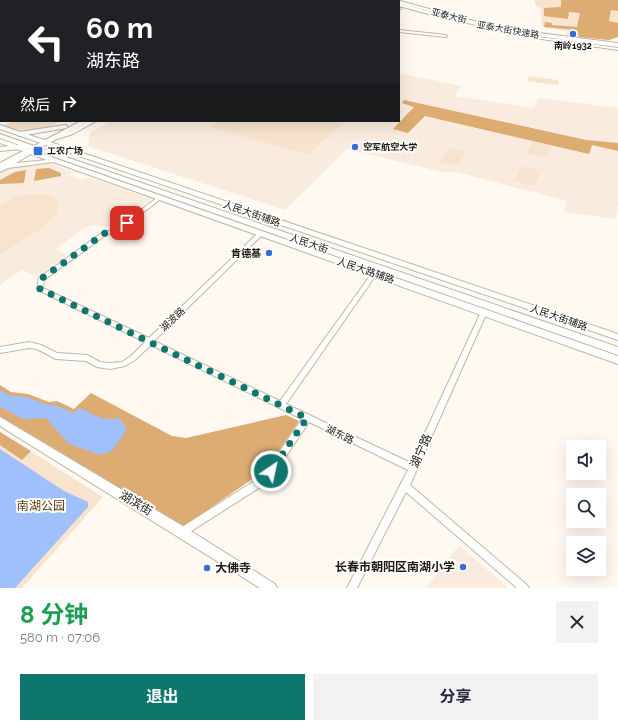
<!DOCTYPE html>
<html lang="zh">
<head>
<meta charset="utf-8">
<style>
	body { margin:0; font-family:Raleway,"Noto Sans SC",sans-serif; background:#f2f2f3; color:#1f2937; height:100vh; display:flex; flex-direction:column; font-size:15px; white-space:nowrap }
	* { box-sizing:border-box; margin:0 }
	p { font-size:13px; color:#747a83 }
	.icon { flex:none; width:22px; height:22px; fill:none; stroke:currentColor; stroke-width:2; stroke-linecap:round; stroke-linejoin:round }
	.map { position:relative; height:588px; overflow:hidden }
	.side { display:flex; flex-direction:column; background:#fff; flex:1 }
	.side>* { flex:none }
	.banner { position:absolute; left:0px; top:0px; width:400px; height:122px; box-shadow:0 4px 16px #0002; background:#202124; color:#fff; overflow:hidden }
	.fabs { position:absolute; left:566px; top:440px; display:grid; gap:8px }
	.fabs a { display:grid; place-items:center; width:40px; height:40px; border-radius:0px; background:#fff; box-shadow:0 4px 16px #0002; font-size:20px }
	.pin { position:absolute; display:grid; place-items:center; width:34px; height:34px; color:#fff; margin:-17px; border-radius:8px; box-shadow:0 2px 6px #0006 }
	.me { position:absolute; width:44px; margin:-22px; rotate:34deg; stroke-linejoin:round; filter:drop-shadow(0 0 3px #0008) }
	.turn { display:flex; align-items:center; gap:14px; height:84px; padding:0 20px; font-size:18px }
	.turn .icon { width:52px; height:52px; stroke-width:2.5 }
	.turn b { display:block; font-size:28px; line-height:34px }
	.then { display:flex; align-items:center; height:38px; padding:0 20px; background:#0003; gap:8px; font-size:15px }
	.round { display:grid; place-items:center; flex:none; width:42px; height:42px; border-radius:0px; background:#f2f2f3 }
	.headline { display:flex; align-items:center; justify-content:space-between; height:68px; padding:0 20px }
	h1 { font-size:24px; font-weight:700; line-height:30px; color:#1e9e55 }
	.button { display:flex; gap:8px; margin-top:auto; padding:8px 20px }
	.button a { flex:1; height:46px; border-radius:0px; background:#0f766e; color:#fff; font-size:16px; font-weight:700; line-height:46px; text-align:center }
	.button a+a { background:#f2f2f3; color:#1f2937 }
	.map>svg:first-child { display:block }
	.built { fill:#f9ecdf }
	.green { fill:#f8e4ce }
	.forest { fill:#dcac73 }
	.water { fill:#a0c0fc }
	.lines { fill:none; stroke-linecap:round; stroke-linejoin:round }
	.street-casing { stroke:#c3b5a4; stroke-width:2 }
	.secondary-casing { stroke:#c3b5a4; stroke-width:2 }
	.primary-casing { stroke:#c3b5a4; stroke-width:2 }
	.highway-casing { stroke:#c3b5a4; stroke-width:2 }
	.street { fill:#fff; fill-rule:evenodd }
	.secondary { fill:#fff; fill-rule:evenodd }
	.primary { fill:#fff; fill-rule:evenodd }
	.highway { fill:#fff; fill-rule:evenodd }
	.wall { fill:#b8ab9d }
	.shaded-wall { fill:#968b7f }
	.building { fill:#d6c7b6; stroke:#968b7f }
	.route { stroke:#0f766e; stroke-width:7; stroke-dasharray:0 12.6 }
	.poi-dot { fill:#366cdb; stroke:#fff; stroke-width:1.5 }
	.labels { text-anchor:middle; stroke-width:4; stroke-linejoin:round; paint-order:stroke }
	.far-street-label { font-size:9px; fill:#1f1913; stroke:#fff }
	.far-poi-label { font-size:9px; font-weight:bold; fill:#1f1913; stroke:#fff; text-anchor:start }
	.street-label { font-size:10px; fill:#1f1913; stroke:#fff }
	.poi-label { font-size:10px; font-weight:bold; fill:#1f1913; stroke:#fff; text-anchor:end }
	.near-street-label { font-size:12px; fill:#1f1913; stroke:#fff }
	.near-park-label { font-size:12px; fill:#5c3b0e; stroke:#fff }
	.near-poi-label { font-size:12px; font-weight:bold; fill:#1f1913; stroke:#fff; text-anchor:end }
</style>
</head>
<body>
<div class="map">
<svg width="618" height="588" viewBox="0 0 618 588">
	<rect width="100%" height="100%" fill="#fff9f2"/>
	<!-- built -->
	<path class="built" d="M 399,73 L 461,86 L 454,96 L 534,108 L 538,98 L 618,108 L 618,205 L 615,219 L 564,212 L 567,201 L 456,172 L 446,173 L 347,149 L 285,210 L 88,146 L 90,133 L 112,121 L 399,121 Z
		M 49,163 L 74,172 L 69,175 L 83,180 L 88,177 L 152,199 L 113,226 L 104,227 L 94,225 L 85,228 L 56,249 L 66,254 L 64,258 L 38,277 L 22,270 L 0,285 L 0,172 L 5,169 Z
		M 459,545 L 508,588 L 426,588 Z"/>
	<!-- green -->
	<path class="green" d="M 534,0 L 618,0 L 618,37 L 609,40 L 567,36 L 567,31 L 542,27 L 541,8 L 537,7 Z
		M 528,76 L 558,80 L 558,85 L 527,81 Z
		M 13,121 L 61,121 C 42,132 25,133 5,126 L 5,125 Z
		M 218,121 L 345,121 L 308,155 L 210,127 Z
		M 534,140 L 552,145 L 546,158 L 527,153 Z
		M 449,148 L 466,152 L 457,166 L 439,162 Z
		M 522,166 L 541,171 L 534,186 L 514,181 Z
		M 30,194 C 41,194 55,194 59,205 C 58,215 50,220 42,226 L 44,227 L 0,255 L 0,204 L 15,197 Z
		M 0,432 L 103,497 L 22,588 L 0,588 Z"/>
	<!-- forest -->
	<path class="forest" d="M 561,0 L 618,0 L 618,11 L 611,10 L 609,21 L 618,23 L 618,37 L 609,40 L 579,37 L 577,30 L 544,27 L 545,22 L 552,23 L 552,25 L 577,27 L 580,13 L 569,12 L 568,19 L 544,16 L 544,8 L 561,7 Z
		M 404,100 L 586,140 L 618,143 L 618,151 L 592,145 L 589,154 L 425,116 L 408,133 L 393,129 L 414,107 L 402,103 Z
		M 49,168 L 61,173 L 61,176 L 34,181 L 36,169 Z
		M 26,170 L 24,183 L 0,184 L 0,180 L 15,172 Z
		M 0,385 L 11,392 L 28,394 L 49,402 L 57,401 L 74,409 L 91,393 L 172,436 L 186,438 L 286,415 L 299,421 L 267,469 L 177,531 L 0,422 Z
		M 0,432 L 31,451 L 22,460 L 0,445 Z"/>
	<!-- water -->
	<path class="water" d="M 0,390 L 8,395 L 26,397 L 48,405 L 55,405 L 74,413 L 79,408 C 95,414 100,422 119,418 L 127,429 L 112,451 L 100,455 L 69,444 L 50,423 L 47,418 L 23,419 L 0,407 Z
		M 0,449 L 64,491 L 88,502 L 88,507 L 15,588 L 0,588 Z"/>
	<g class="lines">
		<defs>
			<path id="street" d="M 399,8 L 401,8 L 401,9 L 399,10 Z
				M 399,30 L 446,35 L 447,36 L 446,37 L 399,32 Z
				M 158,197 L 162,197 L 162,198 L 118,232 L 107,234 L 44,280 L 43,288 L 149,338 L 259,232 L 263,232 L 264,233 L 263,234 L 154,341 L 280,401 L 372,273 L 376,273 L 377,274 L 376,275 L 286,404 L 411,463 L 481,312 L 482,310 L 486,310 L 487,312 L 410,485 L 527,585 L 529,588 L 517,588 L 406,492 L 357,588 L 347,588 L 408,470 L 309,422 L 274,474 L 262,486 L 185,535 L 182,536 L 179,535 L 178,532 L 179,529 L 256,480 L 268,468 L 302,419 L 151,345 L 135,360 L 125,366 L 110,369 L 97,367 L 86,361 L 56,359 L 37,349 L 29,348 L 0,353 L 0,347 L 29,342 L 41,345 L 57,353 L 87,355 L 100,362 L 110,363 L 122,362 L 131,356 L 145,342 L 38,290 L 37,289 L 39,278 L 103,232 L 114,230 Z"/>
			<path id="secondary" d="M 251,0 L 255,0 L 250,1 Z
				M 298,0 L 303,0 L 297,1 Z
				M 313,0 L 318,0 L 312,1 Z
				M 89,121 L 96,121 L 73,134 L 57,139 L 54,137 L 69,132 Z
				M 0,125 L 618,334 L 618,340 L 0,129 Z
				M 0,139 L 618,356 L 618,364 L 53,162 L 8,168 L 0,172 L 0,167 L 25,152 L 0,143 ZM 30,154 L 47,160 L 16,163 L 28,156 Z
				M 0,417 L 186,528 L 275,584 L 277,588 L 260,588 L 0,426 Z"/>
			<path id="primary" d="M 373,0 L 379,0 L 380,1 L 374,1 Z
				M 398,1 L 400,1 L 477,22 L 523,31 L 521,32 L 477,24 L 399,3 Z
				M 511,33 L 618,48 L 618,50 L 513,35 Z
				M 81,121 L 89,121 L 40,148 L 618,347 L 618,355 L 35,150 L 0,168 L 0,163 L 29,148 L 0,151 L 0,147 L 19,145 L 0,138 L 0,134 L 34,146 Z
				M 65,125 L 67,126 L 67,128 L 19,136 L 16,134 L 19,132 Z"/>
			<path id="highway" d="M 384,0 L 391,0 L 391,1 L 384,1 Z
				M 399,3 L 453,18 L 507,29 L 618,43 L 618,47 C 544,38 471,27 399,6 Z"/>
		</defs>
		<!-- street casing -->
		<use href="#street" class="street-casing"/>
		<!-- secondary casing -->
		<use href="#secondary" class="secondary-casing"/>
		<!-- primary casing -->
		<use href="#primary" class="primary-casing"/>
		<!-- highway casing -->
		<use href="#highway" class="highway-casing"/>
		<!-- street -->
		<use href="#street" class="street"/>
		<!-- secondary -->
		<use href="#secondary" class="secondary"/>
		<!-- primary -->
		<use href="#primary" class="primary"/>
		<!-- highway -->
		<use href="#highway" class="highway"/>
	</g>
	<!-- wall -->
	<path class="wall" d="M 0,0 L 57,0 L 57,1 L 1,1 L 1,24 L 0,24 Z"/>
	<!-- shaded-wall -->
	<path class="shaded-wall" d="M 0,104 L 1,104 L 1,112 L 0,109 Z"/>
	<!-- building -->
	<path class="building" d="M 0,0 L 56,0 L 56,1 L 1,1 L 1,15 L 0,15 Z"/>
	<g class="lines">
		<!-- route -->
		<path class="route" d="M 127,223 L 116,231 L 105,233 L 41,279 L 40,289 L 307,418 L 271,471"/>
	</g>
	<!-- markers -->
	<g class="poi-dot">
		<circle cx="573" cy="34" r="4"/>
		<circle cx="355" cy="147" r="4"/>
		<rect x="33" y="146" width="10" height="10" rx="2"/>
		<circle cx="269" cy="253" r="4"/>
		<circle cx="463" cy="567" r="4"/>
		<circle cx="207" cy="568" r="4"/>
	</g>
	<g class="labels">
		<!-- far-street labels -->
		<g class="far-street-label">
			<text transform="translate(449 16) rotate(14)" y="3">亚泰大街</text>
			<text transform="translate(508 30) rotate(10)" y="3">亚泰大街快速路</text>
		</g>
		<!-- far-poi labels -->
		<g class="far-poi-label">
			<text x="573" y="49" text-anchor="middle">南岭1932</text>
			<text x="363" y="150">空军航空大学</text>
			<text x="47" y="154">工农广场</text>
		</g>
		<!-- street labels -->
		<g class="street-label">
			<text transform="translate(252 213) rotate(19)" y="4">人民大街辅路</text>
			<text transform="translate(309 243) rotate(19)" y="4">人民大街</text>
			<text transform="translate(366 270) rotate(19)" y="4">人民大路辅路</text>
			<text transform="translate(559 317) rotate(19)" y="4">人民大街辅路</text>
			<text transform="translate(172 319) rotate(-44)" y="4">湖波路</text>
			<text transform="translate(340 434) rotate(26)" y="4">湖东路</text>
		</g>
		<!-- poi labels -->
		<g class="poi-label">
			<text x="261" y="257">肯德基</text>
		</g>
		<!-- near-street labels -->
		<g class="near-street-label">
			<text transform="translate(421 451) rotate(-66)" y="4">湖宁路</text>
			<text transform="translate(136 503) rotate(31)" y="4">湖滨街</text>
		</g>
		<!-- near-park labels -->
		<g class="near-park-label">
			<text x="41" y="510">南湖公园</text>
		</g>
		<!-- near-poi labels -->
		<g class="near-poi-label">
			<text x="455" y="571">长春市朝阳区南湖小学</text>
			<text x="215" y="572" text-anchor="start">大佛寺</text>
		</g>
	</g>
</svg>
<div class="fabs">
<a><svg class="icon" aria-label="sound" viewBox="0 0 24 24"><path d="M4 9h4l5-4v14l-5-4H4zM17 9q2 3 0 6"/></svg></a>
<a><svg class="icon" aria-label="search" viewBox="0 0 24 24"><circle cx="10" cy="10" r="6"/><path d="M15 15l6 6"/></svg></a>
<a><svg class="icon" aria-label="layers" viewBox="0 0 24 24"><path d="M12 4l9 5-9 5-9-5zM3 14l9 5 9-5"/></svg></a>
</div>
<div class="pin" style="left:127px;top:223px;background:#d93025"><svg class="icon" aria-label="arrive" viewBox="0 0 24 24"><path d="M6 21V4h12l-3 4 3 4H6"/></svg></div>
<svg class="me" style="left:271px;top:471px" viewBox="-20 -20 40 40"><circle r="17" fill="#0f766e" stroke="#fff" stroke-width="3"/><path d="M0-11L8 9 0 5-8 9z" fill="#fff"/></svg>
<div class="banner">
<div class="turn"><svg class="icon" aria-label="left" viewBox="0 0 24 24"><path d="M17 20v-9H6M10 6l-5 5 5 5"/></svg><div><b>60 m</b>湖东路</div></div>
<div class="then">然后<svg class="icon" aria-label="right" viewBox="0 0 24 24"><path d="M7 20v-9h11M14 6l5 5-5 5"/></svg></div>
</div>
</div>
<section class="side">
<div class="headline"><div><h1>8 分钟</h1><p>580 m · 07:06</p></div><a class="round"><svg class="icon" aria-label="close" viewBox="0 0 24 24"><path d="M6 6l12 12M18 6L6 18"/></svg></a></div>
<div class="button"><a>退出</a><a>分享</a></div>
</section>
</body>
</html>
